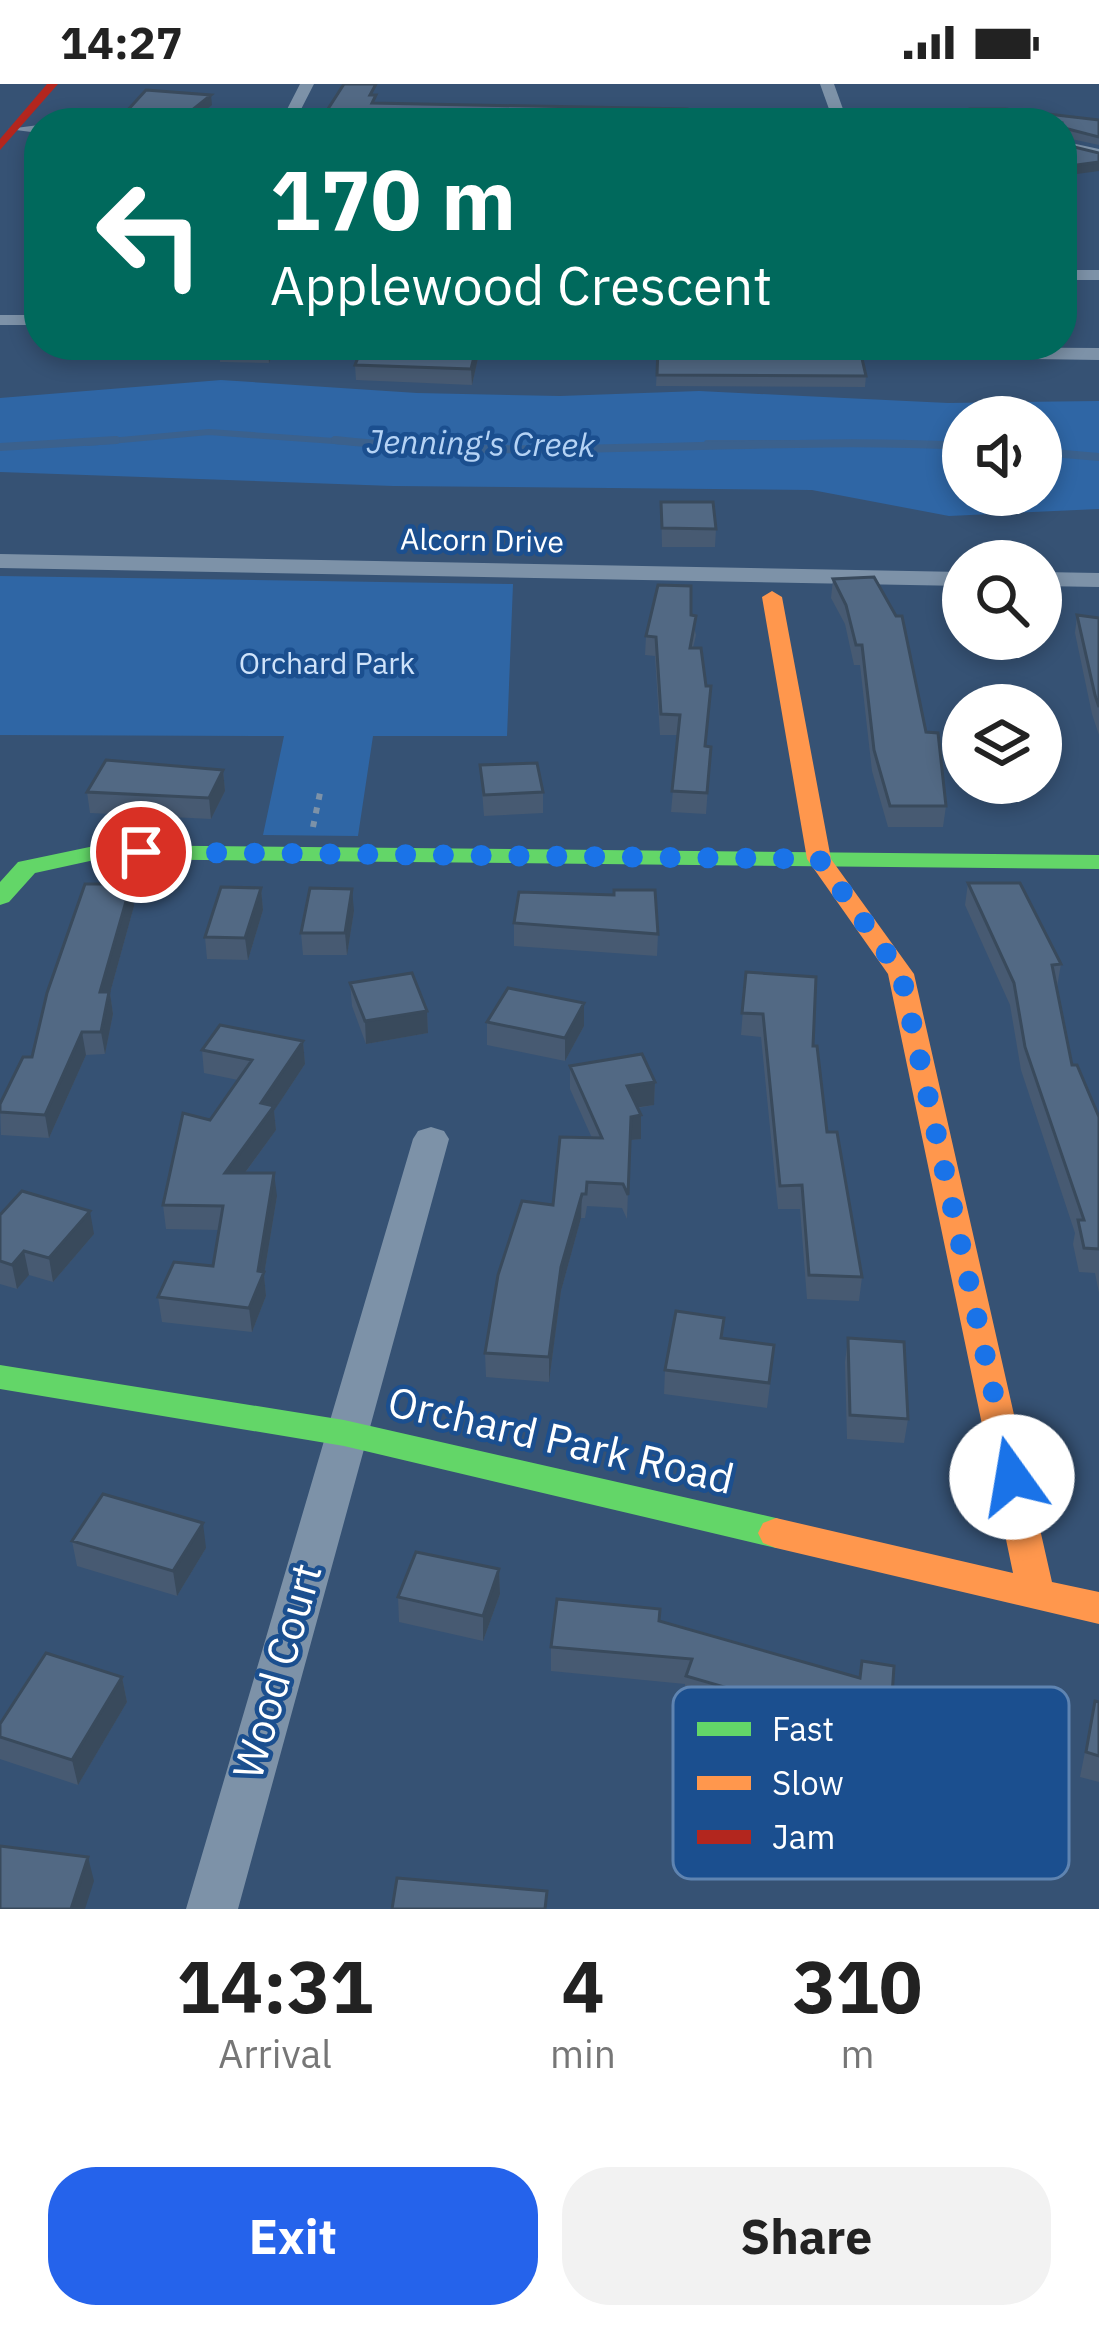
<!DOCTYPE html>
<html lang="en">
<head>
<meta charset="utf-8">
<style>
	body { margin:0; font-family:"IBM Plex Sans",sans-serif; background:#f2f2f2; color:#222; height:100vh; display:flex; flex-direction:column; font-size:45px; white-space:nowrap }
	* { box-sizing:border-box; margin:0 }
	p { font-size:39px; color:#767676 }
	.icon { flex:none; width:66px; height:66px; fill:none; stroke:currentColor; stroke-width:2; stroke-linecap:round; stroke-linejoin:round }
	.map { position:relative; height:1825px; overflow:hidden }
	.panel { display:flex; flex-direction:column; background:#fff; flex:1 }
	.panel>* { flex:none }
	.banner { position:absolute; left:24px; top:24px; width:1053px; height:252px; border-radius:48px; box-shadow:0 6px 18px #0003; background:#00695c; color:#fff; overflow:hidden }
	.controls { position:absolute; left:942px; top:312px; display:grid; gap:24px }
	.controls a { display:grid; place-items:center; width:120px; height:120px; border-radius:50%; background:#fff; box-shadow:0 6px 18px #0003; font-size:60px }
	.pin { position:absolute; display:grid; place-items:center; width:102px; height:102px; color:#fff; margin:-51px; border:6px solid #fff; border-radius:50%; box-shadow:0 3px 12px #0007 }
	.me { position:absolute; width:132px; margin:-66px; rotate:347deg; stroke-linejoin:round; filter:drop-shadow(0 0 9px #0008) }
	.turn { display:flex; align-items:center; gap:42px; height:252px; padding:0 48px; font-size:54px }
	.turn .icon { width:156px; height:156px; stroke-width:2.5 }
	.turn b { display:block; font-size:84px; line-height:102px }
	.eta { display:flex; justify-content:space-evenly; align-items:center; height:204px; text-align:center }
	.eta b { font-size:72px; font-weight:700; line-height:84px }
	.cta { display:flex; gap:24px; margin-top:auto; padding:24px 48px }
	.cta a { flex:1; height:138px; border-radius:48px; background:#2563eb; color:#fff; font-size:48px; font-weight:700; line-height:138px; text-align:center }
	.cta a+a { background:#f2f2f2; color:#222 }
	.status { display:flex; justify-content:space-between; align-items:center; height:84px; padding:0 60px; background:#fff; direction:ltr }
	.status svg { height:33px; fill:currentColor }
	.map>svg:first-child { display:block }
	.green { fill:#2f66a5; fill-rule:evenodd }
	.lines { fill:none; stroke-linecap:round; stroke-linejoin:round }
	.stream-far1 { stroke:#3b618d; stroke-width:6 }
	.stream { stroke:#3b618d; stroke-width:8 }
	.path { stroke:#7d92a8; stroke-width:6; stroke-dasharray:6 8; stroke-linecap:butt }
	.street { fill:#7d92a8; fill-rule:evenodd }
	.fast { fill:#63d668; fill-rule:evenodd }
	.slow { fill:#ff974d; fill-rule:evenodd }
	.jam { fill:#b3261e; fill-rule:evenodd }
	.wall { fill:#475a72 }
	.shaded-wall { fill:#394a5c }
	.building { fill:#526984; stroke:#394a5c; stroke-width:3 }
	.route { stroke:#1a73e8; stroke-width:21; stroke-dasharray:0 37.8 }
	.labels { text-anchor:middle; stroke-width:9; stroke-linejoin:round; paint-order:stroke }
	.far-street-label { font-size:30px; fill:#fff; stroke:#1b4f8f }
	.far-park-label { font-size:30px; fill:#cfe3fa; stroke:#1b4f8f }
	.far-water-label { font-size:33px; font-style:italic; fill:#b5d3f5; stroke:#1b4f8f }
	.near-street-label { font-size:42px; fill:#fff; stroke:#1b4f8f }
	.key { fill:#1b4f8f; stroke:#5f84b1; stroke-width:3 }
	.key-label { font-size:33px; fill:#fff }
</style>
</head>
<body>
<div class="status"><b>14:27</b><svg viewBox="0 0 49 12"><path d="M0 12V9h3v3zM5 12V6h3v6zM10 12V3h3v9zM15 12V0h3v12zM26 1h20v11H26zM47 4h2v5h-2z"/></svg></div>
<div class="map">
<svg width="1099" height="1825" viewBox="0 0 1099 1825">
	<rect width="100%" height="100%" fill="#365274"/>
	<!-- green -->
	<path class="green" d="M 221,296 L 417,309 L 560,312 L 699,307 L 948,319 L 1099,317 L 1099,425 L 949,432 L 812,406 L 393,402 L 0,388 L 0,314 ZM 963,333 L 1041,333 L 1041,411 L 963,411 Z
		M 0,492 L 513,500 L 507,652 L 373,652 L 358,752 L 263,751 L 284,652 L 0,651 Z"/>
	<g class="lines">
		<!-- stream-far1 -->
		<path class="stream-far1" d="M 88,359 L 209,348 L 362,359
			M 707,359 L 909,359"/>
		<!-- stream -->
		<path class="stream" d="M 335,356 C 543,379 754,351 963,362
			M 0,363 L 116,356
			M 1041,368 L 1099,373"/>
		<!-- path -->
		<path class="path" d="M 313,743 L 320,709"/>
		<!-- street -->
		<path class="street" d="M 300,0 L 314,0 L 294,39 L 280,39 Z
			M 820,0 L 834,0 L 848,39 L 834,39 Z
			M 39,41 L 39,49 L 8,45 Z
			M 1062,57 L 1099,65 L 1099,73 L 1062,65 Z
			M 1062,186 L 1099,186 L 1099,196 L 1062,196 Z
			M 0,231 L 39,231 L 39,241 L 0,241 Z
			M 521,261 L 1099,264 L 1099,276 L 530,267 Z
			M 0,470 L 963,488 L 963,502 L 0,484 Z
			M 1041,488 L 1099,489 L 1099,503 L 1041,502 Z
			M 431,1043 L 444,1047 L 449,1055 L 238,1825 L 186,1825 L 413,1055 L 418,1047 Z"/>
		<!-- fast -->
		<path class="fast" d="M 99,761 L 1099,771 L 1099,785 L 99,775 L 35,789 L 9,818 L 0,821 L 0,798 L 18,778 Z
			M 0,1281 L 344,1336 L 776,1434 L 789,1439 L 794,1449 L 789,1459 L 776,1464 L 344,1362 L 0,1305 Z"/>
		<!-- slow -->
		<path class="slow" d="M 772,507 L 782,513 L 831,775 L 914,890 L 1052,1498 L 1099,1508 L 1099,1540 L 776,1464 L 763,1459 L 758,1449 L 763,1439 L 776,1434 L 1013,1489 L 888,890 L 807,775 L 762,513 Z"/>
		<!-- jam -->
		<path class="jam" d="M 47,0 L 58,0 L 0,66 L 0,55 Z"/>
	</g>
	<!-- wall -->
	<path class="wall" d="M 886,29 L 1099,36 L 1099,61 L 1062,53 L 1062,39 L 886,39 Z
		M 220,261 L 277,261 L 269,279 L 220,278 Z
		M 481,261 L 472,301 L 356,296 L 355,281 Z
		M 658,263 L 866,292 L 865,303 L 656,302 Z
		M 661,418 L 716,445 L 715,463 L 662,463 Z
		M 833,495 L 926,648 L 946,722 L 943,743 L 888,743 L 872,687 L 860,581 L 854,581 L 845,540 L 831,514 Z
		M 691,531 L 696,551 L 693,564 L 706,662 L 711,663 L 706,730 L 671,728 L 678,651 L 660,651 L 655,572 L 645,571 L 646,552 Z
		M 1077,531 L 1099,534 L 1099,651 L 1092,630 L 1075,549 Z
		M 480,681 L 543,708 L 543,729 L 484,732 Z
		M 223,686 L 225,707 L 211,735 L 90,729 L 87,708 Z
		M 968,799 L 1061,880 L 1057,903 L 1072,981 L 1099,1033 L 1099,1209 L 1095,1189 L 1079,1188 L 1073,1160 L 1075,1149 L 1021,986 L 1010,921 L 965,821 Z
		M 261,804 L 263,826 L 248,876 L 207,875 L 205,853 Z
		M 134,822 L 110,909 L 113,930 L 105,970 L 86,971 L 49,1054 L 1,1051 L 0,1020 Z
		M 354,827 L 347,871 L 303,871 L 301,849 Z
		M 514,839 L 658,850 L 657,872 L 514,862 Z
		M 746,888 L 813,962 L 827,1048 L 862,1193 L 859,1217 L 807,1215 L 800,1125 L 778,1125 L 761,953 L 741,951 Z
		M 350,899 L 427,927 L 428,949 L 366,960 L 352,922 Z
		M 487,938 L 584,942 L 565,977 L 487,961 Z
		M 303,957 L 305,980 L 274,1027 L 276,1046 L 245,1089 L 277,1112 L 264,1191 L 266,1212 L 252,1248 L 162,1238 L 158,1213 L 213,1182 L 219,1146 L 166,1145 L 163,1121 L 210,1036 L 238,996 L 204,989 L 202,966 Z
		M 570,982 L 655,998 L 654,1021 L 638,1024 L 641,1031 L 641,1055 L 630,1056 L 627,1135 L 622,1124 L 587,1122 L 585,1134 L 581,1134 L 561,1207 L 549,1298 L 486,1293 L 485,1269 L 553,1121 L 592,1054 L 570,1005 Z
		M 0,1131 L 94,1150 L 53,1198 L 29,1191 L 17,1205 L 0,1200 Z
		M 724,1234 L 723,1254 L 772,1285 L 767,1324 L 664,1310 L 665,1286 Z
		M 848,1254 L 908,1335 L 904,1359 L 847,1355 L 845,1278 Z
		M 72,1457 L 206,1464 L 177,1512 L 77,1482 Z
		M 499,1485 L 500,1510 L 483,1557 L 399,1538 L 398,1513 Z
		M 660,1538 L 892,1612 L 984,1684 L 979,1708 L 850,1686 L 852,1666 L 684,1617 L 685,1600 L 551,1587 L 551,1563 Z
		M 122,1593 L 127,1618 L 78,1701 L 0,1675 L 0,1640 Z
		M 1095,1617 L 1099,1618 L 1099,1698 L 1080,1693 Z"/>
	<!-- shaded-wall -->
	<path class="shaded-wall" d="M 211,11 L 212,21 L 190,39 L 176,39 Z
		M 1099,78 L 1099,87 L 1062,92 L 1062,83 Z
		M 269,261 L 277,261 L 269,279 L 268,265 Z
		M 477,261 L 481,261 L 472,301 L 471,285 Z
		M 223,686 L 225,707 L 211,735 L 209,714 Z
		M 131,800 L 134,822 L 110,909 L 113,930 L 105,970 L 101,948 L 100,908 Z
		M 261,804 L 263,826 L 248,876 L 245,854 Z
		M 352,805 L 354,827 L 347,871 L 345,849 Z
		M 584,919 L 584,942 L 565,977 L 565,954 Z
		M 427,927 L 428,949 L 366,960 L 365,937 Z
		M 82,948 L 86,971 L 49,1054 L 45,1031 Z
		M 303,957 L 305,980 L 274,1027 L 276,1046 L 228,1112 L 225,1089 L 261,1019 Z
		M 655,998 L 654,1021 L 627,1025 L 627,1002 Z
		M 641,1031 L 641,1055 L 630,1056 L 627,1135 L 631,1033 Z
		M 274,1089 L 277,1112 L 264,1191 L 266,1212 L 252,1248 L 249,1224 L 258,1187 Z
		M 582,1110 L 581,1134 L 561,1207 L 549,1298 L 549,1273 L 561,1183 Z
		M 90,1127 L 94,1150 L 53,1198 L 49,1174 Z
		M 24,1167 L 29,1191 L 17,1205 L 12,1181 Z
		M 203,1439 L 206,1464 L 177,1512 L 173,1487 Z
		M 499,1485 L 500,1510 L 483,1557 L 483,1532 Z
		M 122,1593 L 127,1618 L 78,1701 L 72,1676 Z
		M 88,1773 L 94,1797 L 85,1825 L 71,1825 Z"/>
	<!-- building -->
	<path class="building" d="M 344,0 L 376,0 L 370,11 L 376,11 L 372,19 L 687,25 L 687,39 L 319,39 Z
		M 146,6 L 211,11 L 176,39 L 116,39 Z
		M 970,25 L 1005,25 L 1099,36 L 1099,53 L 1064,44 L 1062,46 L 1062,39 L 887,39 L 886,29 L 969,31 Z
		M 764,28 L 802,28 L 804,39 L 766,39 Z
		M 1062,60 L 1099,69 L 1099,78 L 1062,83 Z
		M 220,261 L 269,261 L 268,265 L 219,264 Z
		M 363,261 L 477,261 L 471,285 L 355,281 Z
		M 658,263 L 860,266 L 866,292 L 657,291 Z
		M 661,418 L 713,418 L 716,445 L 662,444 Z
		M 874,493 L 896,532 L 902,532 L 926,648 L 938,649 L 946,722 L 890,722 L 874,666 L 862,561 L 856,561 L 846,521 L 833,495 Z
		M 658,501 L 691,502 L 691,531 L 696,532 L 690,564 L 701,564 L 706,602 L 711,602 L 705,662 L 711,663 L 707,709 L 672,707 L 680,631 L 661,630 L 656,553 L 646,552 Z
		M 1077,531 L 1099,534 L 1099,623 L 1095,611 Z
		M 106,676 L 223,686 L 209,714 L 87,708 Z
		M 537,679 L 543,708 L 484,711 L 480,681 Z
		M 968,799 L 1020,799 L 1061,880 L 1052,881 L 1072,981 L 1077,981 L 1099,1033 L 1099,1165 L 1084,1164 L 1078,1136 L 1084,1136 L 1025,963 L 1014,899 Z
		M 85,800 L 131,800 L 100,908 L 109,908 L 101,948 L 82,948 L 45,1031 L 0,1028 L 0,1020 L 23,973 L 32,973 L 47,909 Z
		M 221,803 L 261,804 L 245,854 L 205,853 Z
		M 310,804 L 352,805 L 345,849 L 301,849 Z
		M 614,806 L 655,806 L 658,850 L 514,839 L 519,808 L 614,811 Z
		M 746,888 L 816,893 L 813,962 L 817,962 L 827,1048 L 837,1048 L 862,1193 L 809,1191 L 802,1101 L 780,1102 L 763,930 L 742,929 Z
		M 412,889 L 427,927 L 365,937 L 350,899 Z
		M 508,904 L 584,919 L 565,954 L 487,938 Z
		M 220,941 L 303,957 L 261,1019 L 274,1022 L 225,1089 L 274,1089 L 258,1187 L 264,1188 L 249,1224 L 158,1213 L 174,1178 L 213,1182 L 223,1122 L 163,1121 L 183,1029 L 210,1036 L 252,976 L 202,966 Z
		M 642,970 L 655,998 L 627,1002 L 641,1031 L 631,1033 L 628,1111 L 623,1100 L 587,1098 L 586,1110 L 582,1110 L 561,1183 L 549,1273 L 485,1269 L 498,1191 L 522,1117 L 553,1121 L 560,1053 L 602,1054 L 570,982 Z
		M 22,1107 L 90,1127 L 49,1174 L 24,1167 L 12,1181 L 0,1177 L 0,1131 Z
		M 676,1227 L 724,1234 L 721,1254 L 774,1261 L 769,1299 L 665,1286 Z
		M 848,1254 L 904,1258 L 908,1335 L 850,1331 Z
		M 103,1410 L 203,1439 L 173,1487 L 72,1457 Z
		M 416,1468 L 499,1485 L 483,1532 L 398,1513 Z
		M 557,1515 L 660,1525 L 659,1537 L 860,1594 L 862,1577 L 894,1582 L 892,1612 L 986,1627 L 984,1684 L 854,1661 L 856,1641 L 686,1592 L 692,1575 L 551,1563 Z
		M 46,1569 L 122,1593 L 72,1676 L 0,1653 L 0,1640 Z
		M 1095,1617 L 1099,1618 L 1099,1672 L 1086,1668 Z
		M 0,1762 L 88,1773 L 71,1825 L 0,1825 Z
		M 397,1794 L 547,1807 L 545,1825 L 392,1825 Z"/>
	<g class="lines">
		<!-- route -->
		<path class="route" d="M 141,768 L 819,775 L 901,890 L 1012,1393"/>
	</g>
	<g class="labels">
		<!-- far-street labels -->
		<g class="far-street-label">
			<text transform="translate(482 457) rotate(1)" y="10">Alcorn Drive</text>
		</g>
		<!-- far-park labels -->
		<g class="far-park-label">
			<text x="327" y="590">Orchard Park</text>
		</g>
		<!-- far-water labels -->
		<g class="far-water-label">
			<text transform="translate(481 359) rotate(1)" y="12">Jenning's Creek</text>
		</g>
		<!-- near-street labels -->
		<g class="near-street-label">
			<text transform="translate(561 1356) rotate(13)" y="15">Orchard Park Road</text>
			<text transform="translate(277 1587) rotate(-74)" y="15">Wood Court</text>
		</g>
	</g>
	<!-- legend -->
	<rect x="673" y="1603" width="396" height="192" rx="18" class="key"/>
	<rect x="697" y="1638" width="54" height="14" fill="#63d668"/>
	<rect x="697" y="1692" width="54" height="14" fill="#ff974d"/>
	<rect x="697" y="1746" width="54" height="14" fill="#b3261e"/>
	<g class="key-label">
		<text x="772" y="1657">Fast</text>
		<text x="772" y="1711">Slow</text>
		<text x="772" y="1765">Jam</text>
	</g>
</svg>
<div class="controls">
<a><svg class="icon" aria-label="sound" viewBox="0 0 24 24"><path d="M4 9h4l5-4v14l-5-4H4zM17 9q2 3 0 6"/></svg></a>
<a><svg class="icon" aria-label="search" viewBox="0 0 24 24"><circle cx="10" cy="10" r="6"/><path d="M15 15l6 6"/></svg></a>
<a><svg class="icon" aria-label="layers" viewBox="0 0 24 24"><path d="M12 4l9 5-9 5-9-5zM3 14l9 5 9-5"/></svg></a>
</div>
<div class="pin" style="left:141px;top:768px;background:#d93025"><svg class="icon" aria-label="arrive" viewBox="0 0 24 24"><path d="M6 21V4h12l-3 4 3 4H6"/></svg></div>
<svg class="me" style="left:1012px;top:1393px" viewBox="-20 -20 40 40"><circle r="19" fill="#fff"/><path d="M0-13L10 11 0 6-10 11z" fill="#1a73e8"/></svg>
<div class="banner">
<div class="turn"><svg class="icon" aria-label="left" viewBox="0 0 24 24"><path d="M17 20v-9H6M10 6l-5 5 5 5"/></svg><div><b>170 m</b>Applewood Crescent</div></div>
</div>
</div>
<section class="panel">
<div class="eta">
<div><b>14:31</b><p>Arrival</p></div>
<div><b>4</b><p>min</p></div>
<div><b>310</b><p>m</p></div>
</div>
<div class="cta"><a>Exit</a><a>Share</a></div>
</section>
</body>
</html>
